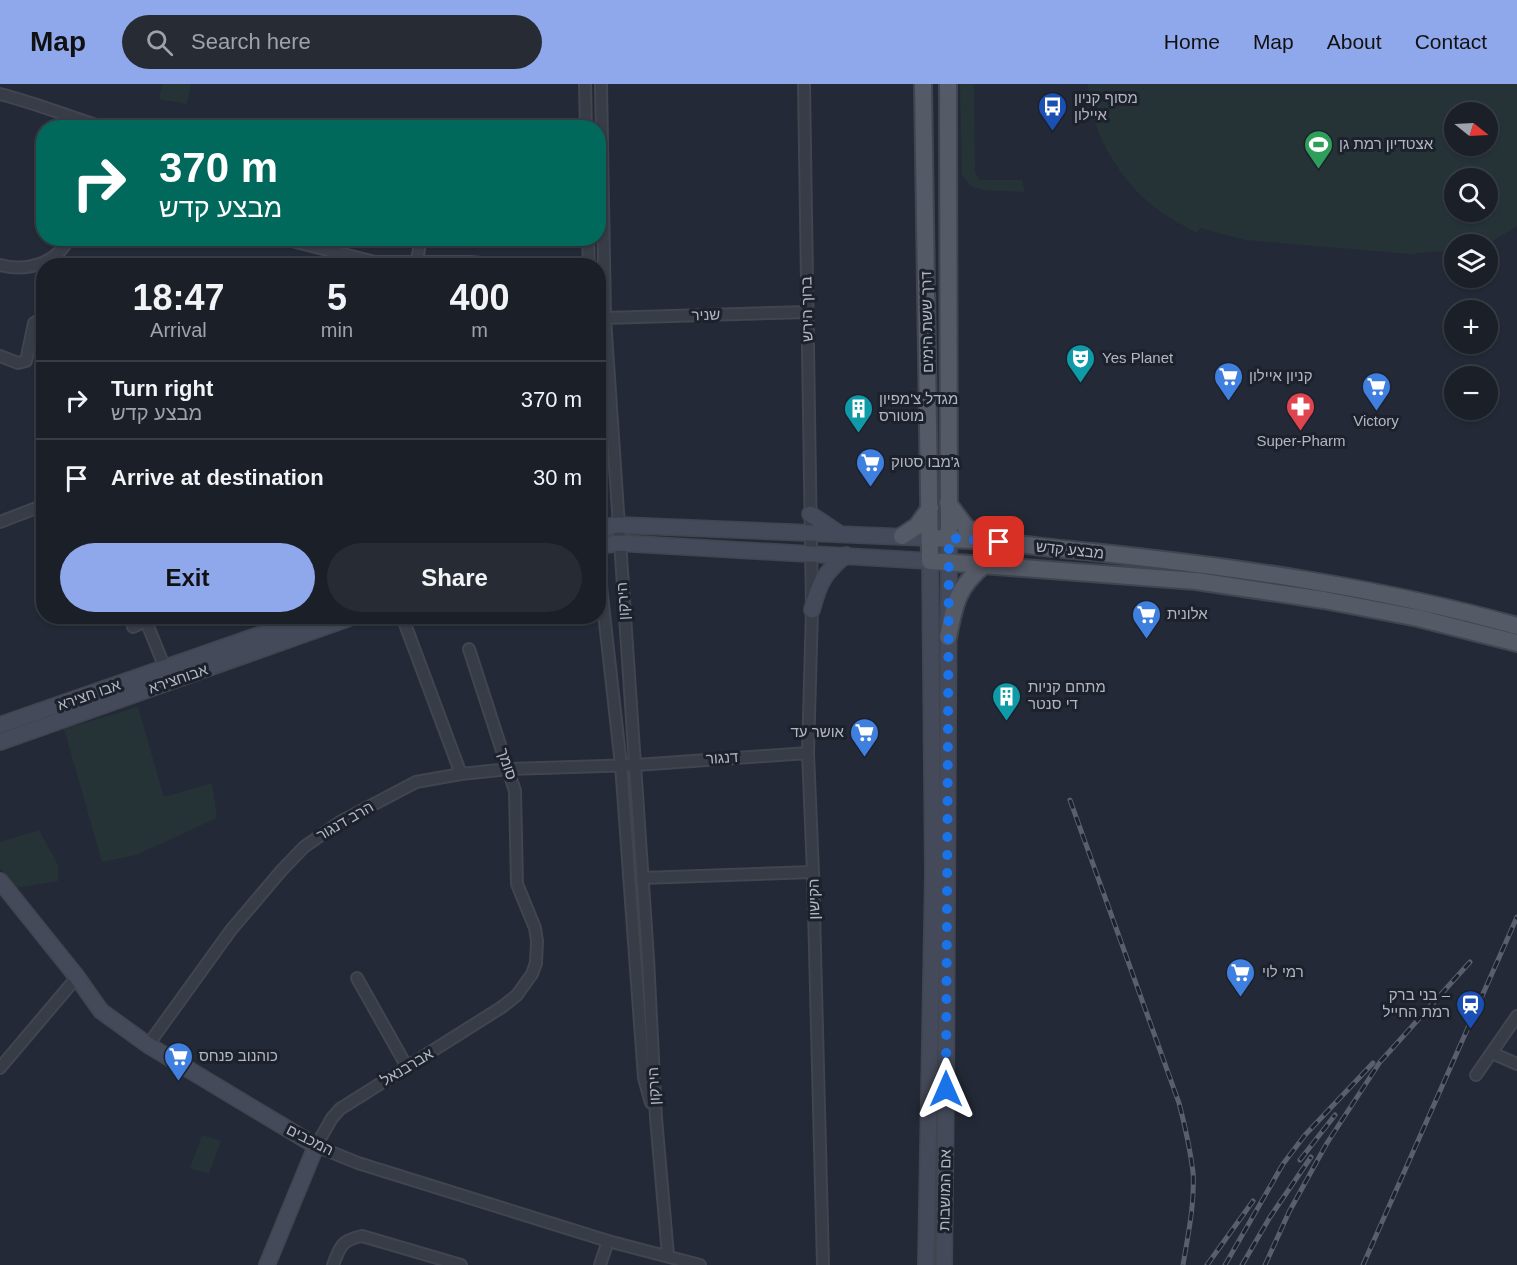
<!DOCTYPE html>
<html lang="en">
<head>
<meta charset="utf-8">
<style>
	body { margin:0; font-family:Helvetica,Heebo,sans-serif; background:#272c34; color:#f1f3f6; height:100vh; display:flex; flex-direction:column; font-size:22px; white-space:nowrap }
	* { box-sizing:border-box; margin:0 }
	p { font-size:20px; color:#9fa2a8 }
	.icon { flex:none; width:33px; height:33px; fill:none; stroke:currentColor; stroke-width:2; stroke-linecap:round; stroke-linejoin:round }
	.map { position:relative; flex:1; overflow:hidden }
	.drawer { position:absolute; left:36px; top:174px; width:570px; height:366px; display:flex; flex-direction:column; background:#1a1f28; border-radius:24px; box-shadow:0 2px 4px #0004,0 0 0 2px #383d45 }
	.drawer>* { flex:none }
	.guide { position:absolute; left:36px; top:36px; width:570px; height:126px; border-radius:24px; box-shadow:0 2px 4px #0004,0 0 0 2px #383d45; background:#00695c; color:#fff; overflow:hidden }
	.needle { width:39px; rotate:108deg }
	.fabs { position:absolute; left:1444px; top:18px; display:grid; gap:12px }
	.fabs a { display:grid; place-items:center; width:54px; height:54px; border-radius:50%; background:#1a1f28; box-shadow:0 2px 4px #0004,0 0 0 2px #383d45; font-size:30px }
	.pin { position:absolute; display:grid; place-items:center; width:51px; height:51px; color:#fff; margin:-26px; border-radius:12px; box-shadow:0 3px 9px #0006 }
	.me { position:absolute; width:66px; margin:-33px; rotate:0deg; stroke-linejoin:round; filter:drop-shadow(0 0 4px #0008) }
	.turn { display:flex; align-items:center; gap:21px; height:126px; padding:0 24px; font-size:27px }
	.turn .icon { width:78px; height:78px; stroke-width:2.5 }
	.turn b { display:block; font-size:42px; line-height:51px }
	.eta { display:flex; justify-content:space-evenly; align-items:center; height:102px; text-align:center }
	.eta b { font-size:36px; font-weight:600; line-height:42px }
	.primary-button { display:flex; gap:12px; margin-top:auto; padding:12px 24px }
	.primary-button a { flex:1; height:69px; border-radius:36px; background:#8fa7eb; color:#111; font-size:24px; font-weight:600; line-height:69px; text-align:center }
	.primary-button a+a { background:#272c34; color:#f1f3f6 }
	ul { padding:0; list-style:none }
	li { display:flex; align-items:center; gap:18px; height:78px; padding:0 24px; border-top:2px solid #383d45 }
	li div { flex:1 }
	li b { display:block; font-size:22px }
	li em { font-style:normal }
	header { display:flex; align-items:center; gap:36px; box-sizing:border-box; height:84px; padding:0 30px; background:#8fa7eb; color:#111 }
	header strong { font-size:28px }
	nav { display:flex; gap:33px; margin-inline-start:auto; font-size:21px }
	.search { width:420px; height:54px; background:#272c34; display:flex; align-items:center; gap:15px; box-sizing:border-box; padding:0 21px; border-radius:33px; color:#9fa2a8; font-size:22px }
	.map>svg:first-child { display:block }
	.green { fill:#253337; fill-rule:evenodd }
	.lines { fill:none; stroke-linecap:round; stroke-linejoin:round }
	.street-casing { stroke:#404550; stroke-width:14 }
	.secondary-casing { stroke:#404550; stroke-width:18 }
	.primary-casing { stroke:#404550; stroke-width:20 }
	.street { stroke:#373c47; stroke-width:10 }
	.secondary { stroke:#454a5a; stroke-width:15 }
	.primary { stroke:#555a67; stroke-width:16 }
	.rail-casing { stroke:#595f6e; stroke-width:5 }
	.rail { stroke:#1c212c; stroke-width:3; stroke-dasharray:9; stroke-linecap:butt }
	.route { stroke:#1a73e8; stroke-width:10; stroke-dasharray:0 18 }
	.labels { text-anchor:middle; stroke-width:6; stroke-linejoin:round; paint-order:stroke }
	.poi-label { font-size:15px; fill:#b2b6c3; stroke:#1c212c; text-anchor:start }
	.street-label { font-size:15px; fill:#b2b6c3; stroke:#1c212c }
</style>
</head>
<body>
<header>
<strong>Map</strong>
<div class="search"><svg class="icon" aria-label="search" viewBox="0 0 24 24"><circle cx="10" cy="10" r="6"/><path d="M15 15l6 6"/></svg>Search here</div>
<nav><a>Home</a><a>Map</a><a>About</a><a>Contact</a></nav>
</header>
<div class="map">
<svg width="1517" height="1181" viewBox="0 0 1517 1181">
	<rect width="100%" height="100%" fill="#232936"/>
	<!-- green -->
	<path class="green" d="M 162,0 L 191,0 L 187,20 L 159,15 Z
		M 960,0 L 974,0 L 975,88 L 980,96 L 1022,96 L 1025,108 L 983,106 L 971,102 L 962,91 Z
		M 1088,0 L 1517,0 L 1517,142 L 1488,160 L 1455,160 L 1454,166 L 1410,170 L 1245,156 L 1200,144 L 1197,149 C 1183,141 1167,133 1154,123 C 1118,94 1090,47 1088,0 ZM 1488,28 L 1488,62 L 1455,62 L 1455,28 ZM 1455,94 L 1488,94 L 1488,128 L 1455,128 Z
		M 138,623 L 164,713 L 212,699 L 217,734 L 136,771 L 102,778 L 64,645 Z
		M 39,746 L 58,781 L 58,797 L 16,804 L 0,784 L 0,758 Z
		M 202,1051 L 221,1057 L 209,1090 L 190,1084 Z"/>
	<g class="lines">
		<defs>
			<path id="street" d="M 585,0 L 586,44
				M 601,0 L 605,234 L 648,874 L 656,1034 L 668,1171
				M 804,0 L 812,526 L 808,669 L 813,788 L 823,1181
				M 0,10 C 36,19 70,33 105,44
				M 280,154 L 375,178 L 471,178 L 515,182
				M 588,154 L 589,182
				M 0,181 C 26,188 57,180 69,154
				M 416,182 L 421,154
				M 605,234 L 808,228
				M 0,272 L 18,279 L 26,277 L 34,239 L 44,233
				M 0,438 L 44,421
				M 598,476 L 621,681 L 644,994 L 651,1019
				M 130,532 L 133,543 L 146,537 L 167,589
				M 402,532 L 461,690
				M 469,565 L 515,707 L 517,800 L 535,844 L 537,857 L 536,879 L 532,890 L 517,911 L 502,923 L 340,1025 L 332,1034 L 316,1062 L 358,1079 L 608,1157 L 700,1181
				M 642,794 L 813,788
				M 357,894 L 407,983
				M 148,961 L 231,846 L 281,787 L 304,763 L 340,738 L 416,698 L 461,690 L 509,685 L 636,681 L 808,669
				M 1492,969 L 1517,980
				M 0,984 L 77,893
				M 1476,991 L 1517,932
				M 333,1181 C 340,1162 342,1156 362,1152 L 461,1181
				M 600,1181 L 608,1157"/>
			<path id="secondary" d="M 810,430 L 840,450
				M 598,444 L 618,441 L 930,454
				M 598,462 L 619,459 L 930,477 L 933,790 L 926,1181
				M 812,526 C 819,499 824,489 846,471
				M 0,641 L 314,532
				M 0,658 L 355,532
				M 0,797 L 77,893 L 101,927 L 148,961 L 316,1062 L 267,1181
				M 944,1181 L 946,1005 L 949,454"/>
			<path id="primary" d="M 923,0 L 930,477 L 1196,497 L 1324,516 L 1418,534 L 1517,559
				M 948,0 L 949,454
				M 948,419 L 965,442 L 983,456
				M 902,452 L 917,442 L 930,424
				M 930,454 C 984,455 1038,463 1093,468 C 1235,483 1379,503 1517,542
				M 948,553 C 955,519 957,504 984,481"/>
		</defs>
		<!-- street casing -->
		<use href="#street" class="street-casing"/>
		<!-- secondary casing -->
		<use href="#secondary" class="secondary-casing"/>
		<!-- primary casing -->
		<use href="#primary" class="primary-casing"/>
		<!-- street -->
		<use href="#street" class="street"/>
		<!-- secondary -->
		<use href="#secondary" class="secondary"/>
		<!-- primary -->
		<use href="#primary" class="primary"/>
		<defs>
			<path id="rail" d="M 1070,716 L 1179,1019 C 1185,1042 1190,1064 1193,1088 C 1195,1119 1188,1151 1183,1181
				M 1300,1076 L 1335,1031
				M 1207,1181 L 1253,1117
				M 1225,1181 L 1283,1080 L 1305,1051 L 1373,979
				M 1242,1181 L 1270,1133 L 1311,1073
				M 1265,1181 L 1289,1128 L 1327,1059 L 1380,978 L 1470,878
				M 1363,1181 L 1517,833"/>
		</defs>
		<!-- rail casing -->
		<use href="#rail" class="rail-casing"/>
		<!-- rail -->
		<use href="#rail" class="rail"/>
	</g>
	<g class="lines">
		<!-- route -->
		<path class="route" d="M 946,1005 L 949,454 L 999,458"/>
	</g>
	<!-- icons -->
	<defs>
		<symbol id="bus-pin" viewBox="-11 -11 22 30"><path d="M0 17L-7.5 6A9.5 9.5 0 1 1 7.5 6Z" fill="#1a4fb4" stroke="#1c212c"/><path d="M-5-6H5V4H4V6H2V4H-2V6H-4V4H-5ZM-3.5-4V0h7V-4ZM-3.5 1.2v1.5H-2V1.2ZM2 1.2v1.5H3.5V1.2Z" fill="#fff"/></symbol>
		<symbol id="stadium-pin" viewBox="-11 -11 22 30"><path d="M0 17L-7.5 6A9.5 9.5 0 1 1 7.5 6Z" fill="#2e9e5b" stroke="#1c212c"/><path d="M0-5a6.5 5 0 1 0 0 10a6.5 5 0 1 0 0-10ZM-3.5-1.8h7v3.6h-7Z" fill="#fff"/></symbol>
		<symbol id="theatre-pin" viewBox="-11 -11 22 30"><path d="M0 17L-7.5 6A9.5 9.5 0 1 1 7.5 6Z" fill="#0f9aa8" stroke="#1c212c"/><path d="M-5-5.5Q0-4 5-5.5V0Q5 5 0 6Q-5 5-5 0ZM-3.3-2.5H-1v1.5H-3.3ZM1-2.5H3.3v1.5H1ZM-2.8 1Q0 5.5 2.8 1Z" fill="#fff"/></symbol>
		<symbol id="supermarket-pin" viewBox="-11 -11 22 30"><path d="M0 17L-7.5 6A9.5 9.5 0 1 1 7.5 6Z" fill="#3f7fe0" stroke="#1c212c"/><path d="M-6-5.5h2.5l.6 2H6L4.5 2H-2.5L-4.4-4H-6ZM-1.5 3.2a1.3 1.3 0 1 0 .1 0ZM3 3.2a1.3 1.3 0 1 0 .1 0Z" fill="#fff"/></symbol>
		<symbol id="pharmacy-pin" viewBox="-11 -11 22 30"><path d="M0 17L-7.5 6A9.5 9.5 0 1 1 7.5 6Z" fill="#e0444e" stroke="#1c212c"/><path d="M-2-6h4v4h4v4h-4v4h-4v-4h-4v-4h4Z" fill="#fff"/></symbol>
		<symbol id="building-pin" viewBox="-11 -11 22 30"><path d="M0 17L-7.5 6A9.5 9.5 0 1 1 7.5 6Z" fill="#0f9aa8" stroke="#1c212c"/><path d="M-4-6H4V6H1V3H-1V6H-4ZM-2.5-4.3h1.7v1.8h-1.7ZM.8-4.3h1.7v1.8H.8ZM-2.5-1h1.7V.8h-1.7ZM.8-1h1.7V.8H.8Z" fill="#fff"/></symbol>
		<symbol id="station-pin" viewBox="-11 -11 22 30"><path d="M0 17L-7.5 6A9.5 9.5 0 1 1 7.5 6Z" fill="#1a4fb4" stroke="#1c212c"/><path d="M-3-6H3Q5-6 5-4V2Q5 4 3 4L4.5 6H3L1.5 4h-3L-3 6H-4.5L-3 4Q-5 4-5 2V-4Q-5-6-3-6ZM-3.5-4v3h7v-3ZM-3.5 1v1.5H-2V1ZM2 1v1.5H3.5V1Z" fill="#fff"/></symbol>
	</defs>
	<g fill-rule="evenodd">
		<use href="#bus-pin" x="1036" y="6" width="33" height="45"/>
		<use href="#stadium-pin" x="1302" y="44" width="33" height="45"/>
		<use href="#theatre-pin" x="1064" y="258" width="33" height="45"/>
		<use href="#supermarket-pin" x="1212" y="276" width="33" height="45"/>
		<use href="#supermarket-pin" x="1360" y="286" width="33" height="45"/>
		<use href="#pharmacy-pin" x="1284" y="306" width="33" height="45"/>
		<use href="#building-pin" x="842" y="308" width="33" height="45"/>
		<use href="#supermarket-pin" x="854" y="362" width="33" height="45"/>
		<use href="#supermarket-pin" x="1130" y="514" width="33" height="45"/>
		<use href="#building-pin" x="990" y="596" width="33" height="45"/>
		<use href="#supermarket-pin" x="848" y="632" width="33" height="45"/>
		<use href="#supermarket-pin" x="1224" y="872" width="33" height="45"/>
		<use href="#station-pin" x="1454" y="904" width="33" height="45"/>
		<use href="#supermarket-pin" x="162" y="956" width="33" height="45"/>
	</g>
	<g class="labels">
		<!-- poi labels -->
		<g class="poi-label">
			<text x="1074" y="19">מסוף קניון<tspan x="1074" dy="17">איילון</tspan></text>
			<text x="1339" y="65">אצטדיון רמת גן</text>
			<text x="1102" y="279">Yes Planet</text>
			<text x="1249" y="297">קניון איילון</text>
			<text x="879" y="320">מגדל צ'מפיון<tspan x="879" dy="17">מוטורס</tspan></text>
			<text x="1376" y="342" text-anchor="middle">Victory</text>
			<text x="1301" y="362" text-anchor="middle">Super-Pharm</text>
			<text x="891" y="383">ג'מבו סטוק</text>
			<text x="1167" y="535">אלונית</text>
			<text x="1028" y="608">מתחם קניות<tspan x="1028" dy="17">די סנטר</tspan></text>
			<text x="844" y="653" text-anchor="end">אושר עד</text>
			<text x="1262" y="893">רמי לוי</text>
			<text x="1450" y="916" text-anchor="end">בני ברק –<tspan x="1450" dy="17">רמת החייל</tspan></text>
			<text x="199" y="977">כוהנוב פנחס</text>
		</g>
		<!-- street labels -->
		<g class="street-label">
			<text transform="translate(807 225) rotate(-91)" y="5">ברוך הירש</text>
			<text transform="translate(706 231) rotate(-2)" y="5">שניר</text>
			<text transform="translate(927 238) rotate(-91)" y="5">דרך ששת הימים</text>
			<text transform="translate(1070 466) rotate(6)" y="5">מבצע קדש</text>
			<text transform="translate(623 517) rotate(-94)" y="5">הירקון</text>
			<text transform="translate(178 595) rotate(-19)" y="5">אבוחצירא</text>
			<text transform="translate(89 611) rotate(-19)" y="5">אבו חצירא</text>
			<text transform="translate(722 674) rotate(-4)" y="5">דנגור</text>
			<text transform="translate(507 680) rotate(72)" y="5">סומך</text>
			<text transform="translate(345 737) rotate(-30)" y="5">הרב דנגור</text>
			<text transform="translate(814 815) rotate(-91)" y="5">הקישון</text>
			<text transform="translate(407 983) rotate(-31)" y="5">אברבנאל</text>
			<text transform="translate(654 1002) rotate(-93)" y="5">הירקון</text>
			<text transform="translate(310 1056) rotate(27)" y="5">המכבים</text>
			<text transform="translate(945 1106) rotate(-89)" y="5">אם המושבות</text>
		</g>
	</g>
</svg>
<div class="fabs">
<a><svg class="needle" viewBox="-14 -14 28 28"><path d="M0-13l5 13h-10z" fill="#e53935"/><path d="M0 13l5-13h-10z" fill="#9fa2a8"/></svg></a>
<a><svg class="icon" aria-label="search" viewBox="0 0 24 24"><circle cx="10" cy="10" r="6"/><path d="M15 15l6 6"/></svg></a>
<a><svg class="icon" aria-label="layers" viewBox="0 0 24 24"><path d="M12 4l9 5-9 5-9-5zM3 14l9 5 9-5"/></svg></a>
<a>+</a>
<a>−</a>
</div>
<div class="pin" style="left:999px;top:458px;background:#d93025"><svg class="icon" aria-label="arrive" viewBox="0 0 24 24"><path d="M6 21V4h12l-3 4 3 4H6"/></svg></div>
<svg class="me" style="left:946px;top:1005px" viewBox="-20 -20 40 40"><path d="M0-17L14 15 0 8-14 15z" fill="#1a73e8" stroke="#fff" stroke-width="4"/></svg>
<div class="guide">
<div class="turn"><svg class="icon" aria-label="right" viewBox="0 0 24 24"><path d="M7 20v-9h11M14 6l5 5-5 5"/></svg><div><b>370 m</b>מבצע קדש</div></div>
</div>
<section class="drawer">
<div class="eta">
<div><b>18:47</b><p>Arrival</p></div>
<div><b>5</b><p>min</p></div>
<div><b>400</b><p>m</p></div>
</div>
<ul>
<li><svg class="icon" aria-label="right" viewBox="0 0 24 24"><path d="M7 20v-9h11M14 6l5 5-5 5"/></svg><div><b>Turn right</b><p>מבצע קדש</p></div><em>370 m</em></li>
<li><svg class="icon" aria-label="arrive" viewBox="0 0 24 24"><path d="M6 21V4h12l-3 4 3 4H6"/></svg><div><b>Arrive at destination</b></div><em>30 m</em></li>
</ul>
<div class="primary-button"><a>Exit</a><a>Share</a></div>
</section>
</div>
</body>
</html>
